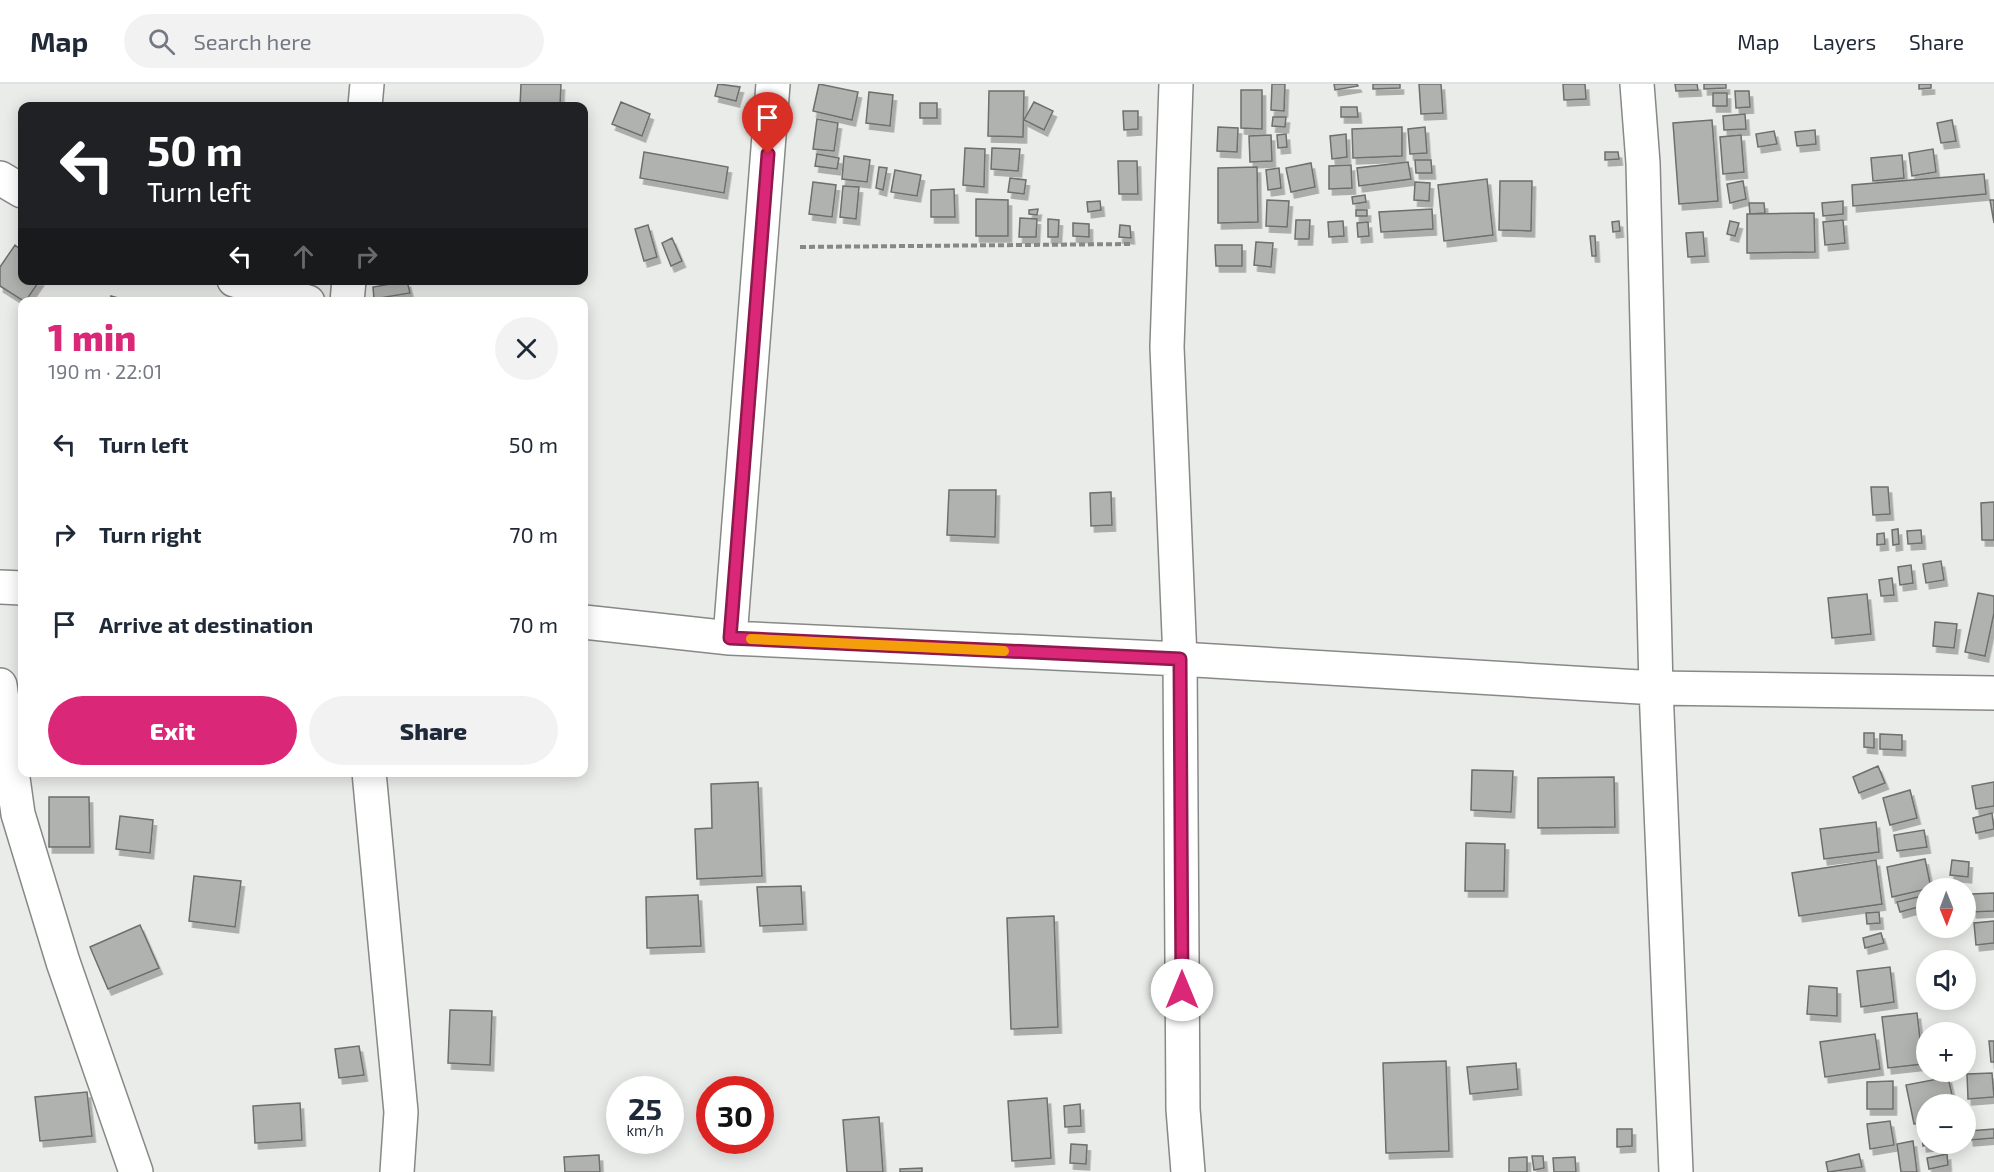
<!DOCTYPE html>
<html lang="en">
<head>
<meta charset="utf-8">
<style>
	body { margin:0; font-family:"Exo 2",sans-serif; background:#f2f2f3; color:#1f2937; height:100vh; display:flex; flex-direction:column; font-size:22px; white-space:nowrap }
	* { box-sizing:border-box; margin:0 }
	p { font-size:20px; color:#747a83 }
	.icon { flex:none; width:33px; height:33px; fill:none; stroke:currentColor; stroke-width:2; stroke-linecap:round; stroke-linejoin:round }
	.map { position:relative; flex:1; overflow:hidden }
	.drawer { position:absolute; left:18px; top:213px; width:570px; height:480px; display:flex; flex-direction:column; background:#fff; border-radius:12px; box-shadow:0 3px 15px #0003 }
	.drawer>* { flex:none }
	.top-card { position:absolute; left:18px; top:18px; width:570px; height:183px; border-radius:12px; box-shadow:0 3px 15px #0003; background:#202124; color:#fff; overflow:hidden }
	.needle { width:39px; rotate:179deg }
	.controls { position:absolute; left:1916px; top:794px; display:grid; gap:12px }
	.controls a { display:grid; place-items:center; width:60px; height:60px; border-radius:50%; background:#fff; box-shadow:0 3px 15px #0003; font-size:30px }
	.speed { position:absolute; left:606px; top:992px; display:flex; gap:12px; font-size:30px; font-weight:700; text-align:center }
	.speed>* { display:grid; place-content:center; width:78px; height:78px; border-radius:50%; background:#fff; box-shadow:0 3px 15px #0003; line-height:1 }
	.speed small { font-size:15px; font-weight:400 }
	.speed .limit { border:9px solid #d22; background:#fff; color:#111 }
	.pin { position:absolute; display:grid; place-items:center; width:51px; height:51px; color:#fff; margin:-62px -26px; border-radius:50% 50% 50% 0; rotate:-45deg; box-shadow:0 0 6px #0007 }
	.pin .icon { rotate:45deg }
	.me { position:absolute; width:66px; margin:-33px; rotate:0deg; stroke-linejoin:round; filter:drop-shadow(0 0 4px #0008) }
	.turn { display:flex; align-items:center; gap:21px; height:126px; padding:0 30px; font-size:27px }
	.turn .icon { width:78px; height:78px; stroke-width:2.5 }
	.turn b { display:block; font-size:42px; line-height:51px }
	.lanes { display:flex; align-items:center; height:57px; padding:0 30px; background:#0003; justify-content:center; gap:30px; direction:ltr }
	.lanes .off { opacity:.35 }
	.round { display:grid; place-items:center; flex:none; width:63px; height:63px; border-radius:32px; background:#f2f2f3 }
	.summary { display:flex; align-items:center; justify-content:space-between; height:102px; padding:0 30px }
	h1 { font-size:36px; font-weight:800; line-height:45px; color:#db2777 }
	.action { display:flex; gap:12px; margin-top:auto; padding:12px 30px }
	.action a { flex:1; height:69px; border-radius:36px; background:#db2777; color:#fff; font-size:24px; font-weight:800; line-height:69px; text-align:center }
	.action a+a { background:#f2f2f3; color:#1f2937 }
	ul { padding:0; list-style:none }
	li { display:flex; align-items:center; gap:18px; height:90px; padding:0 30px }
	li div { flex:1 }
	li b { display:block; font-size:22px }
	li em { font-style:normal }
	header { display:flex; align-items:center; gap:36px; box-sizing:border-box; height:84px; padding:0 30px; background:#fff; border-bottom:2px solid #e0e1e3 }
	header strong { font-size:28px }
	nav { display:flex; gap:33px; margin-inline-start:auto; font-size:21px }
	.search { width:420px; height:54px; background:#f2f2f3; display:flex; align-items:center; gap:15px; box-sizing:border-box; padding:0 21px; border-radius:33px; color:#747a83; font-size:22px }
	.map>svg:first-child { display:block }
	.building { fill:#b0b2af; stroke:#6d6f6c; stroke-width:1.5; filter:url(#shadow) }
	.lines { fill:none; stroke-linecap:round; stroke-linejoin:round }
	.minor-casing { stroke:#878986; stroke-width:36 }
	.path { stroke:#868885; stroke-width:4; stroke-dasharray:6 3; stroke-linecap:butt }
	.minor { stroke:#fff; stroke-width:33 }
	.route-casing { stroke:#8e194d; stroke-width:15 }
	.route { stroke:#db2777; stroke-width:10 }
	.slow { stroke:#f59e0b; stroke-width:10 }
</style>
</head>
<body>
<header>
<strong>Map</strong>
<div class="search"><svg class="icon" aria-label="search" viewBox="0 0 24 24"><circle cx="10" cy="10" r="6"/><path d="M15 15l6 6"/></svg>Search here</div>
<nav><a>Map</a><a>Layers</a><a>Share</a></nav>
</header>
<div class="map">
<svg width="1994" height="1088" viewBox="0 0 1994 1088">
	<defs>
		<filter id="shadow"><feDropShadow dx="3.5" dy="6" stdDeviation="0" flood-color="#0004"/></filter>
	</defs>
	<rect width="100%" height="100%" fill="#eaece9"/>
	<!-- building -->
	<path class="building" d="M 521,0 L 561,0 L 560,22 L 520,22 Z
		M 718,0 L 740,3 L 736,17 L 715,12 Z
		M 819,0 L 858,8 L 852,36 L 813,27 Z
		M 1272,0 L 1285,0 L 1284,27 L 1271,26 Z
		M 1334,0 L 1357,0 L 1358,2 L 1335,6 Z
		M 1373,0 L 1400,0 L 1400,4 L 1373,5 Z
		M 1419,0 L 1441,0 L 1443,29 L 1421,30 Z
		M 1563,0 L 1585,0 L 1586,15 L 1564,16 Z
		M 1675,0 L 1697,0 L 1698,6 L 1676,7 Z
		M 1704,0 L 1726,0 L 1726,4 L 1704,5 Z
		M 1919,0 L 1931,0 L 1931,4 L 1919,5 Z
		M 1241,6 L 1262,6 L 1262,45 L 1241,44 Z
		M 989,7 L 1024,7 L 1023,53 L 988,52 Z
		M 1735,7 L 1749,7 L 1750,23 L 1736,24 Z
		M 869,8 L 893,11 L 890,42 L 866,39 Z
		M 1713,9 L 1727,9 L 1727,22 L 1713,22 Z
		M 621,18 L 650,30 L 642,52 L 612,40 Z
		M 1034,18 L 1053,27 L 1044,46 L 1024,36 Z
		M 920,19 L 937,19 L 937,34 L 920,34 Z
		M 1341,23 L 1357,23 L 1358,33 L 1341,33 Z
		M 1123,27 L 1138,27 L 1138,45 L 1124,46 Z
		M 1745,30 L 1746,45 L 1724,46 L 1723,32 Z
		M 1273,33 L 1286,33 L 1285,43 L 1272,42 Z
		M 817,35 L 838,39 L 834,67 L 813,65 Z
		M 1712,36 L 1718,117 L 1679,120 L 1673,39 Z
		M 1952,36 L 1956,57 L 1941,59 L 1937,39 Z
		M 1218,43 L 1238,44 L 1237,68 L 1217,67 Z
		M 1402,43 L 1402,72 L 1353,74 L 1352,45 Z
		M 1425,43 L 1427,69 L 1410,70 L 1408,45 Z
		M 1815,46 L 1816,60 L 1797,62 L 1795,48 Z
		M 1774,47 L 1777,60 L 1758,63 L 1756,50 Z
		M 1286,50 L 1287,63 L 1278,64 L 1277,51 Z
		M 1346,50 L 1347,73 L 1332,75 L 1330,52 Z
		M 1271,51 L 1272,77 L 1250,78 L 1249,52 Z
		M 1741,51 L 1744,88 L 1723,90 L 1720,53 Z
		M 965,64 L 985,65 L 984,103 L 963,101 Z
		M 992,64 L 1020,65 L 1018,87 L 991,85 Z
		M 1933,65 L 1936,88 L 1912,92 L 1909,69 Z
		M 644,68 L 728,83 L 724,109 L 640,94 Z
		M 1605,68 L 1618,68 L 1619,75 L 1605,76 Z
		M 817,70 L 839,74 L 837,85 L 815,82 Z
		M 1902,71 L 1904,94 L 1873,97 L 1871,74 Z
		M 844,72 L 870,76 L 867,98 L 842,95 Z
		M 1415,76 L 1431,76 L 1432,89 L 1416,89 Z
		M 1118,77 L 1137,77 L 1138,110 L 1119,110 Z
		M 1408,78 L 1411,95 L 1359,102 L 1357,84 Z
		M 1311,79 L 1315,103 L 1291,108 L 1286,84 Z
		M 1351,81 L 1352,104 L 1329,105 L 1329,82 Z
		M 879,83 L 887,84 L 883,106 L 876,104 Z
		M 1257,83 L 1258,138 L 1218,139 L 1218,84 Z
		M 1279,84 L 1281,104 L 1268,106 L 1266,86 Z
		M 895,86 L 921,91 L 917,112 L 891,108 Z
		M 1984,90 L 1986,110 L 1853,122 L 1852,101 Z
		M 1010,94 L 1026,96 L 1024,110 L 1008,108 Z
		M 1487,95 L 1493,151 L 1444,157 L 1438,101 Z
		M 1500,97 L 1532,97 L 1531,147 L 1499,146 Z
		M 1743,97 L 1746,115 L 1730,119 L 1727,100 Z
		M 813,98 L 836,101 L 832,133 L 809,130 Z
		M 1415,98 L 1430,99 L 1429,117 L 1414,116 Z
		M 843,102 L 859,103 L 856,135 L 840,133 Z
		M 954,105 L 955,133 L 931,133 L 931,106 Z
		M 1365,111 L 1366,118 L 1353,120 L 1352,113 Z
		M 976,115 L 1008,116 L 1008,152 L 976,152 Z
		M 1267,116 L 1289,117 L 1287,143 L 1266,142 Z
		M 1990,116 L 1994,116 L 1994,139 Z
		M 1100,117 L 1101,126 L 1088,128 L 1087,118 Z
		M 1843,117 L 1843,130 L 1823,132 L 1822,119 Z
		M 1749,119 L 1764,119 L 1765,129 L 1750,130 Z
		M 1038,125 L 1037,131 L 1029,130 L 1029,126 Z
		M 1432,125 L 1433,145 L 1381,148 L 1379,128 Z
		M 1356,126 L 1367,126 L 1367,132 L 1356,132 Z
		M 1814,129 L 1815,168 L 1747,169 L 1747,130 Z
		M 1020,134 L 1037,135 L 1036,153 L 1019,153 Z
		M 1048,135 L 1059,136 L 1058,153 L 1048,153 Z
		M 1296,136 L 1310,136 L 1309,155 L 1295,155 Z
		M 1843,136 L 1845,159 L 1825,161 L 1823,138 Z
		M 1343,137 L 1344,152 L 1329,153 L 1328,138 Z
		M 1619,137 L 1620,147 L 1613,148 L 1612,138 Z
		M 1730,137 L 1739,139 L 1735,152 L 1727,150 Z
		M 1368,138 L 1369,152 L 1358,153 L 1357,139 Z
		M 1073,139 L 1089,140 L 1089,153 L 1073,152 Z
		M 648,141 L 657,173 L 644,177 L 635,145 Z
		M 1120,141 L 1130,142 L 1131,154 L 1119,153 Z
		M 1703,148 L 1705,172 L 1688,173 L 1686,149 Z
		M 1590,152 L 1595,152 L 1596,172 L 1592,172 Z
		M 672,154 L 682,177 L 671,182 L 662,159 Z
		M 1256,158 L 1273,159 L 1271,183 L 1254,181 Z
		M 15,161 L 22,167 L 22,196 L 40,196 L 25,218 L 0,202 L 0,183 Z
		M 1215,161 L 1242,161 L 1242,182 L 1216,182 Z
		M 407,197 L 410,209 L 374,215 L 373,203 Z
		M 111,212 L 132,218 L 110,218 Z
		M 1871,403 L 1888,403 L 1890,430 L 1873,431 Z
		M 949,406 L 996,406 L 995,453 L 947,451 Z
		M 1111,408 L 1112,441 L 1091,442 L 1090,409 Z
		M 1994,418 L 1994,456 L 1982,456 L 1981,419 Z
		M 1898,445 L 1899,460 L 1893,461 L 1892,446 Z
		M 1921,446 L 1922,459 L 1908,460 L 1907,447 Z
		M 1884,449 L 1885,460 L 1877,461 L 1877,450 Z
		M 1941,477 L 1944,496 L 1926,499 L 1923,480 Z
		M 1911,481 L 1913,499 L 1900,501 L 1898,483 Z
		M 1892,494 L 1894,511 L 1881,512 L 1879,496 Z
		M 1978,509 L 1994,512 L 1994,529 L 1985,572 L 1965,568 Z
		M 1867,510 L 1871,550 L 1832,554 L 1828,514 Z
		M 1935,538 L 1957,540 L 1954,564 L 1933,562 Z
		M 1864,649 L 1874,649 L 1874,664 L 1864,663 Z
		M 1880,650 L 1902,651 L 1902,666 L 1880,665 Z
		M 1878,682 L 1885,699 L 1859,709 L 1853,693 Z
		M 1472,686 L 1513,687 L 1511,728 L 1471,726 Z
		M 1614,693 L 1615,743 L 1538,744 L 1538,694 Z
		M 758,698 L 762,792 L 697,795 L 695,745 L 712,744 L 711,700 Z
		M 1994,698 L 1994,722 L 1976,725 L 1972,702 Z
		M 1910,706 L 1917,734 L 1890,741 L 1883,714 Z
		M 49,713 L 89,713 L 90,763 L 49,763 Z
		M 1992,729 L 1994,745 L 1976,749 L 1973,734 Z
		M 120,732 L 153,736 L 150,769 L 116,765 Z
		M 1876,738 L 1879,768 L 1824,775 L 1820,745 Z
		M 1924,746 L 1927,763 L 1897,767 L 1894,751 Z
		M 1466,759 L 1505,760 L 1504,807 L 1465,807 Z
		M 1925,775 L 1931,804 L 1892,813 L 1887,783 Z
		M 1876,776 L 1882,820 L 1799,832 L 1792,789 Z
		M 1952,776 L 1969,778 L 1968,793 L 1950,791 Z
		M 194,792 L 241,797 L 235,843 L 189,837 Z
		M 801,802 L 803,840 L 760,842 L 757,803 Z
		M 1994,809 L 1994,827 L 1973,828 L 1972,810 Z
		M 698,811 L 701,862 L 647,864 L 646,813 Z
		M 1926,811 L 1926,821 L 1900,828 L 1897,818 Z
		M 1879,828 L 1880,839 L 1867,840 L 1866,829 Z
		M 1054,832 L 1058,943 L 1011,945 L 1007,834 Z
		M 1994,837 L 1994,859 L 1976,861 L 1974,839 Z
		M 140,841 L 159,884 L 108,905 L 90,863 Z
		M 1881,849 L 1884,859 L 1865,864 L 1863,854 Z
		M 1890,883 L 1894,918 L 1861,923 L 1857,887 Z
		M 1809,902 L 1837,904 L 1837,932 L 1807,930 Z
		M 450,926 L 492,927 L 490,981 L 448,979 Z
		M 1917,929 L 1923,980 L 1888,984 L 1882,933 Z
		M 1875,950 L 1880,985 L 1825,993 L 1820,958 Z
		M 1989,957 L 1994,957 L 1994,978 L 1991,978 Z
		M 359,962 L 364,991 L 339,994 L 335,965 Z
		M 1446,977 L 1449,1067 L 1386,1069 L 1383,979 Z
		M 1516,979 L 1518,1005 L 1470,1010 L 1467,983 Z
		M 1992,989 L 1994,1013 L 1968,1015 L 1967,990 Z
		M 1948,993 L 1954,1020 L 1926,1020 L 1926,1038 L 1914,1040 L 1906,1001 Z
		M 1893,997 L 1893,1025 L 1867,1025 L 1867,998 Z
		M 87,1008 L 92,1052 L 40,1057 L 35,1013 Z
		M 1047,1014 L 1051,1074 L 1012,1077 L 1008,1017 Z
		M 300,1019 L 302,1056 L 255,1059 L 253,1022 Z
		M 1080,1020 L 1081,1042 L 1065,1043 L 1064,1022 Z
		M 879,1033 L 883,1088 L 847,1088 L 843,1036 Z
		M 1890,1037 L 1894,1061 L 1870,1065 L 1867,1040 Z
		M 1617,1045 L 1632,1045 L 1632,1062 L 1617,1063 Z
		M 1994,1045 L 1994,1054 L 1970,1056 L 1969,1047 Z
		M 1922,1046 L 1926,1046 L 1926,1059 L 1941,1060 L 1923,1062 Z
		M 1913,1057 L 1917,1088 L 1901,1088 L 1897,1060 Z
		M 1071,1060 L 1087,1061 L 1086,1080 L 1070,1079 Z
		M 1859,1070 L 1862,1083 L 1828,1088 L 1826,1078 Z
		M 1947,1070 L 1948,1081 L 1929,1085 L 1927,1074 Z
		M 599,1071 L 600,1088 L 565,1088 L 564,1073 Z
		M 1532,1072 L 1543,1072 L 1544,1084 L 1534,1086 Z
		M 1527,1073 L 1527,1088 L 1509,1088 L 1509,1074 Z
		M 1575,1073 L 1576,1088 L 1554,1088 L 1553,1074 Z
		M 922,1084 L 922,1088 L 900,1088 L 900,1085 Z"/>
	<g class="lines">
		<defs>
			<path id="minor" d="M 1176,0 L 1167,263 L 1180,575 L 1183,1025 L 1188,1088
				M 365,22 L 367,0
				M 0,94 L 22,107
				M 234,196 L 308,218
				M 347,218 L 349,196
				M 0,503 L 22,504
				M 584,538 L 730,554 L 1180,575 L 1656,604 L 1643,79 L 1637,0
				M 730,554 L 773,0
				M 0,601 L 18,730 L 63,878 L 136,1088
				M 369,688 L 401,1028 L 397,1088
				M 1676,1088 L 1656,604 L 1994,609"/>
		</defs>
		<!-- minor casing -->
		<use href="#minor" class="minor-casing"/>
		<!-- path -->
		<path class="path" d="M 800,163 L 1132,160"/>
		<!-- minor -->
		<use href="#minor" class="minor"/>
	</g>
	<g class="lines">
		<defs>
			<path id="route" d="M 768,70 L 730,554 L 1180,575 L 1182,906"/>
		</defs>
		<!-- route casing -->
		<use href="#route" class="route-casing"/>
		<!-- route -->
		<use href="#route" class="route"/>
		<!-- slow -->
		<path class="slow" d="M 751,555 L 1004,567"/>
	</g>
</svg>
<div class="controls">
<a><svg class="needle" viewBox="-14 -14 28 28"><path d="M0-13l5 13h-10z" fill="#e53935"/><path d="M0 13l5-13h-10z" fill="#747a83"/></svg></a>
<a><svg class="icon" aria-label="sound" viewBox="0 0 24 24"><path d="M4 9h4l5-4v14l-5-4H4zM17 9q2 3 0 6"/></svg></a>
<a>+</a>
<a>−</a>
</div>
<div class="speed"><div>25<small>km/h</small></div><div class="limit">30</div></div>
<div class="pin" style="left:768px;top:70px;background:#d93025"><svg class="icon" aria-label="arrive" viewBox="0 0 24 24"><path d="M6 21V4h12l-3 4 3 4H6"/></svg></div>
<svg class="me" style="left:1182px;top:906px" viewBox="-20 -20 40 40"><circle r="19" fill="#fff"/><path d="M0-13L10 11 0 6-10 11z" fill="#db2777"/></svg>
<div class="top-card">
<div class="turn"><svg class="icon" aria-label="left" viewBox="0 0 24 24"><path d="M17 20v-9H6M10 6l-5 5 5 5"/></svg><div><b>50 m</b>Turn left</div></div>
<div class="lanes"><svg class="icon" aria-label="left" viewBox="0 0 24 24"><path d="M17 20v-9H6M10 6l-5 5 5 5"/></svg><svg class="icon off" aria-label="ahead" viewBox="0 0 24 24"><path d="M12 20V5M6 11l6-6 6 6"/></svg><svg class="icon off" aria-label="right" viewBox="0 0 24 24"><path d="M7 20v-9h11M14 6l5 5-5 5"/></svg></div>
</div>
<section class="drawer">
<div class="summary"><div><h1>1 min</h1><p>190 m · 22:01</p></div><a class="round"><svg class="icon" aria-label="close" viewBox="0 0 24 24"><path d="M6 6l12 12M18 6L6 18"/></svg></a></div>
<ul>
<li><svg class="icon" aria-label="left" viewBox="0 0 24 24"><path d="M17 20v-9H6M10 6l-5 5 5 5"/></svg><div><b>Turn left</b></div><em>50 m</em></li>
<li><svg class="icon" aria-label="right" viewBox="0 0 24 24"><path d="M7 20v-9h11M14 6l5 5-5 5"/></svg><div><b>Turn right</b></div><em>70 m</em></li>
<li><svg class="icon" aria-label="arrive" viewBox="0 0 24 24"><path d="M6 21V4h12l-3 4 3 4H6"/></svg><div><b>Arrive at destination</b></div><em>70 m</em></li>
</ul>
<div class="action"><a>Exit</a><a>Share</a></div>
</section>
</div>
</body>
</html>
